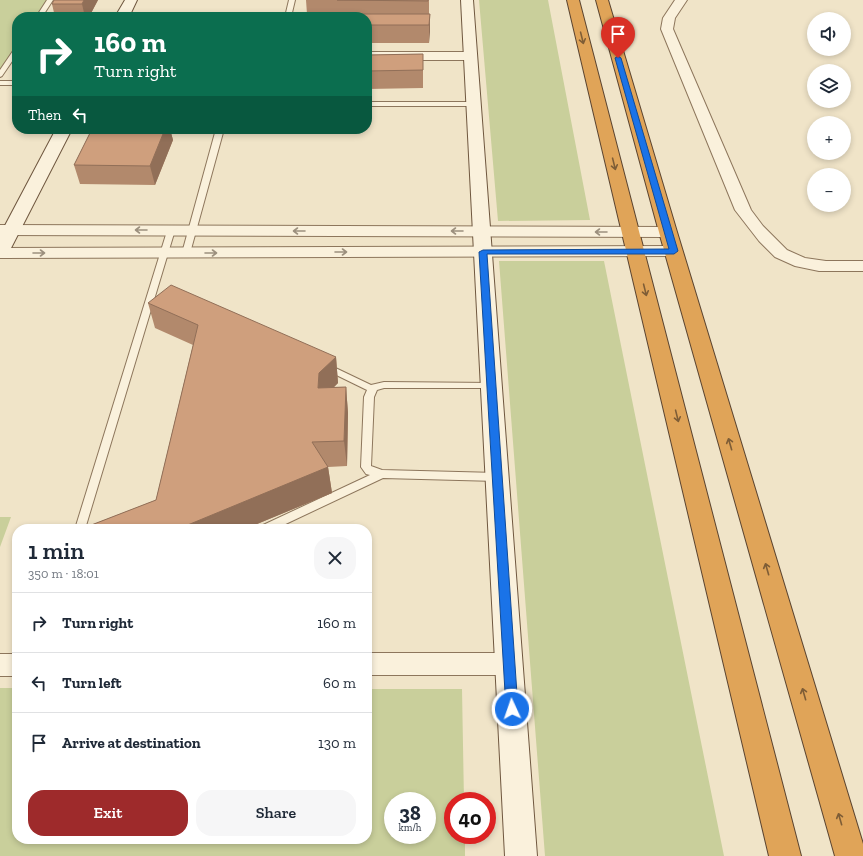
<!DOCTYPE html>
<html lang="en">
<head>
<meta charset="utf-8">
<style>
	body { margin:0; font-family:"Zilla Slab",serif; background:#f6f6f7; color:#1f2937; height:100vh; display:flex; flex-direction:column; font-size:15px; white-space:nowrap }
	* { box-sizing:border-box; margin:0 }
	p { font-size:13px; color:#747a83 }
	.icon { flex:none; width:22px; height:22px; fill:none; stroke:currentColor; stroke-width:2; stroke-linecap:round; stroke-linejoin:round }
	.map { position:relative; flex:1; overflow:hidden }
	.details { position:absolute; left:12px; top:524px; width:360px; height:320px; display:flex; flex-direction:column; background:#fff; border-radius:16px; box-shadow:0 2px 6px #0003 }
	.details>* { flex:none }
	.guide { position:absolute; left:12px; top:12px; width:360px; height:122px; border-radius:16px; box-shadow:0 2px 6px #0003; background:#0b6e4f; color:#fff; overflow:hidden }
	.controls { position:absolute; left:807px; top:12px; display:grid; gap:8px }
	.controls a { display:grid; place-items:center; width:44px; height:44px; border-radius:50%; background:#fff; box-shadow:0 2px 6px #0003; font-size:20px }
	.speed { position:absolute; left:384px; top:792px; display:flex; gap:8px; font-size:20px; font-weight:700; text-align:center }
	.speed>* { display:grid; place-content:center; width:52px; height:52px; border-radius:50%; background:#fff; box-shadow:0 2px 6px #0003; line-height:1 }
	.speed small { font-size:10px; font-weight:400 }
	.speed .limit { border:6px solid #d22; background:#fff; color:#111 }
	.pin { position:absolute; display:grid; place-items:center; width:34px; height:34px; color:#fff; margin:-41px -17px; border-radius:50% 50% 50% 0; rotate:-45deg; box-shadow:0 0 4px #0007 }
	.pin .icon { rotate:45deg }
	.me { position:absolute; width:44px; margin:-22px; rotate:357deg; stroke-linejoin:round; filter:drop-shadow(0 0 3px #0008) }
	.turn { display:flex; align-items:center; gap:14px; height:84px; padding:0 16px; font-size:18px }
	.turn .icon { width:52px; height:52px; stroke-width:2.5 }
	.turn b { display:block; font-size:28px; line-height:34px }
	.then { display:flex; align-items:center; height:38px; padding:0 16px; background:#0003; gap:8px; font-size:15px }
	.round { display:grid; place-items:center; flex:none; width:42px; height:42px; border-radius:16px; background:#f6f6f7 }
	.summary { display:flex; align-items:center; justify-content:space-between; height:68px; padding:0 16px }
	h1 { font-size:24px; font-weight:600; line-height:30px }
	.action { display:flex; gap:8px; margin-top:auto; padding:8px 16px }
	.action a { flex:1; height:46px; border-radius:16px; background:#9e2a2b; color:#fff; font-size:16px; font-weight:600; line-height:46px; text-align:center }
	.action a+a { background:#f6f6f7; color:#1f2937 }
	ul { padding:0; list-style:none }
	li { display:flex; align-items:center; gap:12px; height:60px; padding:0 16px; border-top:1px solid #e0e1e3 }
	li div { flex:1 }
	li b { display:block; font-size:15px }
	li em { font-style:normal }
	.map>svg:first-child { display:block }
	.green { fill:#c9cf9b; fill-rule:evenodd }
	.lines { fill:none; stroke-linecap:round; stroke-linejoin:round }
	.lane-casing { stroke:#8d765c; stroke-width:2 }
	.street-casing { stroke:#8d765c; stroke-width:2 }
	.secondary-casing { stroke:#6f573f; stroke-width:2 }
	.highway-casing { stroke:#5b4430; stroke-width:2 }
	.lane { fill:#faf1dc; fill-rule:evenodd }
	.street { fill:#faf1dc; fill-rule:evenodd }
	.secondary { fill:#faf1dc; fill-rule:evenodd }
	.highway { fill:#e0a458; fill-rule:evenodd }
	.wall { fill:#b2896c }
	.shaded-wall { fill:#916f58 }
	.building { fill:#cf9f7d; stroke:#916f58 }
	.oneway { stroke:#7e5d36 }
	.oneway2 { stroke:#9c907e }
	.route { fill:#1a73e8; stroke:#114b97 }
</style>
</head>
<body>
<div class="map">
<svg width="863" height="856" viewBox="0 0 863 856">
	<rect width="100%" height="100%" fill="#f0e4c8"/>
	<!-- green -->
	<path class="green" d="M 0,0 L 50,0 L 39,17 L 17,17 L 17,49 L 0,75 Z
		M 479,0 L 548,0 L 590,220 L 498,221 Z
		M 499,261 L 604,261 L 724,856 L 545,856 Z
		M 0,517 L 11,517 L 0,547 Z
		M 0,688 L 17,688 L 17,839 L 367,839 L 367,689 L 462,689 L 464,801 L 453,801 L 453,835 L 465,835 L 465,856 L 0,856 ZM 393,801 L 427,801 L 427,835 L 393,835 Z"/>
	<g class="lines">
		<defs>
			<path id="lane" d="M 47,0 L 53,0 L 42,17 L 36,17 Z
				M 289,0 L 295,0 L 291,17 L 285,17 Z
				M 17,47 L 17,54 L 2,76 L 0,77 L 0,70 L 15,48 Z
				M 0,81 L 17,81 L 17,85 L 0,85 Z
				M 367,102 L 474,102 L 477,104 L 474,106 L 367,106 Z
				M 216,129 L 224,129 L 190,253 L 189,255 L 183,255 L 182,253 Z
				M 168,228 L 171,228 L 175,230 L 85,529 L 75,529 Z
				M 325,363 L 371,385 L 384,382 L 494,383 L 496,385 L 491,388 L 384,388 L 377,390 L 374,397 L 371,466 L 382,470 L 497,473 L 501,474 L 502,477 L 501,480 L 497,481 L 383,478 L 275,529 L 260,529 L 261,526 L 370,475 L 366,474 L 361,467 L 364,397 L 367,390 L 322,368 L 320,366 L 322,364 Z"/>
			<path id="street" d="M 675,0 L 687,0 L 675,18 L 673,29 L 751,210 L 763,226 L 787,250 L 805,258 L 826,261 L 863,261 L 863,271 L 819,271 L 795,266 L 775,257 L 759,241 L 735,210 L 661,29 L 663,18 Z
				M 367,52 L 471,52 L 475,53 L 477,56 L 475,59 L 471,60 L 367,60 Z
				M 0,225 L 668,227 L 674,229 L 676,232 L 674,235 L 668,237 L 0,235 Z
				M 674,246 L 680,247 L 682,251 L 680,255 L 674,256 L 0,258 L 0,248 Z
				M 367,653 L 509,653 L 518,656 L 521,664 L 518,672 L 509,675 L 367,675 Z
				M 0,654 L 17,654 L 17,676 L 0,676 Z"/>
			<path id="secondary" d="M 125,0 L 137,0 L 129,17 L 115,17 Z
				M 461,0 L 473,0 L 537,856 L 505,856 Z
				M 56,129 L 72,129 L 9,252 L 6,256 L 0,257 L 0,235 Z"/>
			<path id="highway" d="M 567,0 L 579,0 L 801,856 L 769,856 Z
				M 596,0 L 608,0 L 677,232 L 863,844 L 863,856 L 835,856 L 659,232 Z"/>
		</defs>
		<!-- lane casing -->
		<use href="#lane" class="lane-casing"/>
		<!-- street casing -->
		<use href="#street" class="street-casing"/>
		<!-- secondary casing -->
		<use href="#secondary" class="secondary-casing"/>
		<!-- highway casing -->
		<use href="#highway" class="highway-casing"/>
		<!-- lane -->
		<use href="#lane" class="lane"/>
		<!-- street -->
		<use href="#street" class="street"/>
		<!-- secondary -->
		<use href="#secondary" class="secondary"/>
		<!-- highway -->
		<use href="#highway" class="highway"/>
	</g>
	<!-- wall -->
	<path class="wall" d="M 54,0 L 98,0 L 89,17 L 55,17 L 52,4 Z
		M 306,0 L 429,0 L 429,14 L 430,14 L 429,43 L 367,43 L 367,17 L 307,14 Z
		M 423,54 L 423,88 L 367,89 L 367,55 Z
		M 92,129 L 170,129 L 173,140 L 155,185 L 80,184 L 74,165 Z
		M 148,303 L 336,357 L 338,383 L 334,387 L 346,387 L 348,413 L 347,466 L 328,467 L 332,493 L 245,529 L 81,529 L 156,500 L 193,345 L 155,328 Z"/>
	<!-- shaded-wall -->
	<path class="shaded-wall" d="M 84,0 L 98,0 L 89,17 L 85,17 L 82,4 Z
		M 430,14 L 430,32 L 429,43 L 429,25 Z
		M 165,129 L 170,129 L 173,140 L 155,185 L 150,166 Z
		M 336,357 L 338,383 L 322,399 L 318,388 L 319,373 Z
		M 346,387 L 348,413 L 347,466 L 344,441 Z
		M 328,467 L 332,493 L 245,529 L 178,529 Z"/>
	<!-- building -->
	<path class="building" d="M 54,0 L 84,0 L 82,4 L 52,4 Z
		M 337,0 L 428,0 L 428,1 Z
		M 137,13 L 263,14 L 262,17 L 135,17 Z
		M 304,14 L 430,14 L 429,25 L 367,25 L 367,17 L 303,17 Z
		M 423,54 L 423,70 L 367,71 L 367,55 Z
		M 92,129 L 165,129 L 150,166 L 74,165 Z
		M 171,285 L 336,357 L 319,373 L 318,388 L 346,387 L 344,441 L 312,442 L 328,467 L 178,529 L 81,529 L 156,500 L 198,325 L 148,303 Z"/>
	<!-- one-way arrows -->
	<defs><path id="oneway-shaft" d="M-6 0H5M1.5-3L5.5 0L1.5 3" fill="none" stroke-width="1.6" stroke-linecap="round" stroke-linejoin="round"/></defs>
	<g class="oneway">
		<use href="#oneway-shaft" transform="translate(582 38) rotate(76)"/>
		<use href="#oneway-shaft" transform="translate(614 164) rotate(76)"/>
		<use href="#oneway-shaft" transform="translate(645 290) rotate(76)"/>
		<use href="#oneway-shaft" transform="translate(677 416) rotate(76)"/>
		<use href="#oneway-shaft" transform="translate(730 444) rotate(-106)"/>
		<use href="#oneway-shaft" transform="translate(767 569) rotate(-106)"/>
		<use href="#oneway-shaft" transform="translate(804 694) rotate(-106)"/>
		<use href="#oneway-shaft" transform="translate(840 819) rotate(-106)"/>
	</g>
	<g class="oneway2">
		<use href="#oneway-shaft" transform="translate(141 230) rotate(-180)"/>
		<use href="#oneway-shaft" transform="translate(299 231) rotate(-180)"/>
		<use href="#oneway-shaft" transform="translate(457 231) rotate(-180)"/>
		<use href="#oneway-shaft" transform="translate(601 232) rotate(-180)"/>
		<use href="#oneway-shaft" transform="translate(341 252)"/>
		<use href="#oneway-shaft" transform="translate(39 253)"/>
		<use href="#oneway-shaft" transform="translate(211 253)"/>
	</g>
	<!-- route -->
	<path class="route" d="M 618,56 L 621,58 L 678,251 L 674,254 L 487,254 L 518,709 L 516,712 L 512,714 L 508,712 L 506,709 L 479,252 L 483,250 L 669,249 L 615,58 Z"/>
</svg>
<div class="controls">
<a><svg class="icon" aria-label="sound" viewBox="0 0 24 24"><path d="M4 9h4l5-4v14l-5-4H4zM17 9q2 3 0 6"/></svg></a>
<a><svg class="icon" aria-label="layers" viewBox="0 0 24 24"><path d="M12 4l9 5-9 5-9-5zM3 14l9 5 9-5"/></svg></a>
<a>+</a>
<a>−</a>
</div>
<div class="speed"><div>38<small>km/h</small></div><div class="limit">40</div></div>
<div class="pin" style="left:618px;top:58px;background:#d93025"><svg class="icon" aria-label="arrive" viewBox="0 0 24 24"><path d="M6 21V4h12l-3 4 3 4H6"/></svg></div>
<svg class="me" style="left:512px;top:709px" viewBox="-20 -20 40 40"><circle r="17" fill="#1a73e8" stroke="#fff" stroke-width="3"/><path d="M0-11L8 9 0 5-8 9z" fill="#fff"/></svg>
<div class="guide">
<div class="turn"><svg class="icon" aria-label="right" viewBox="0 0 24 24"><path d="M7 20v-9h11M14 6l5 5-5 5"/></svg><div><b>160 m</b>Turn right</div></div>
<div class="then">Then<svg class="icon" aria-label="left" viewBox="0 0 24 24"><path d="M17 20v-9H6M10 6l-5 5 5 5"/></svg></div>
</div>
<section class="details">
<div class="summary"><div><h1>1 min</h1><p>350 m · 18:01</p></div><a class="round"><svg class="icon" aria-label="close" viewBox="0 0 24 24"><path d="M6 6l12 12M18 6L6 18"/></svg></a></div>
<ul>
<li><svg class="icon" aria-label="right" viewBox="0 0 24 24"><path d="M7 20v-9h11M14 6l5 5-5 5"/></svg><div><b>Turn right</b></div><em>160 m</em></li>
<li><svg class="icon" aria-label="left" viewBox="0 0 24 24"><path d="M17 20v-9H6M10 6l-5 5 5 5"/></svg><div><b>Turn left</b></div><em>60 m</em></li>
<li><svg class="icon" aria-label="arrive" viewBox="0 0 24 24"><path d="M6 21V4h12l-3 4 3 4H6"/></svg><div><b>Arrive at destination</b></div><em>130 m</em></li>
</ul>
<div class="action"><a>Exit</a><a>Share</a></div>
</section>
</div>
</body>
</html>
